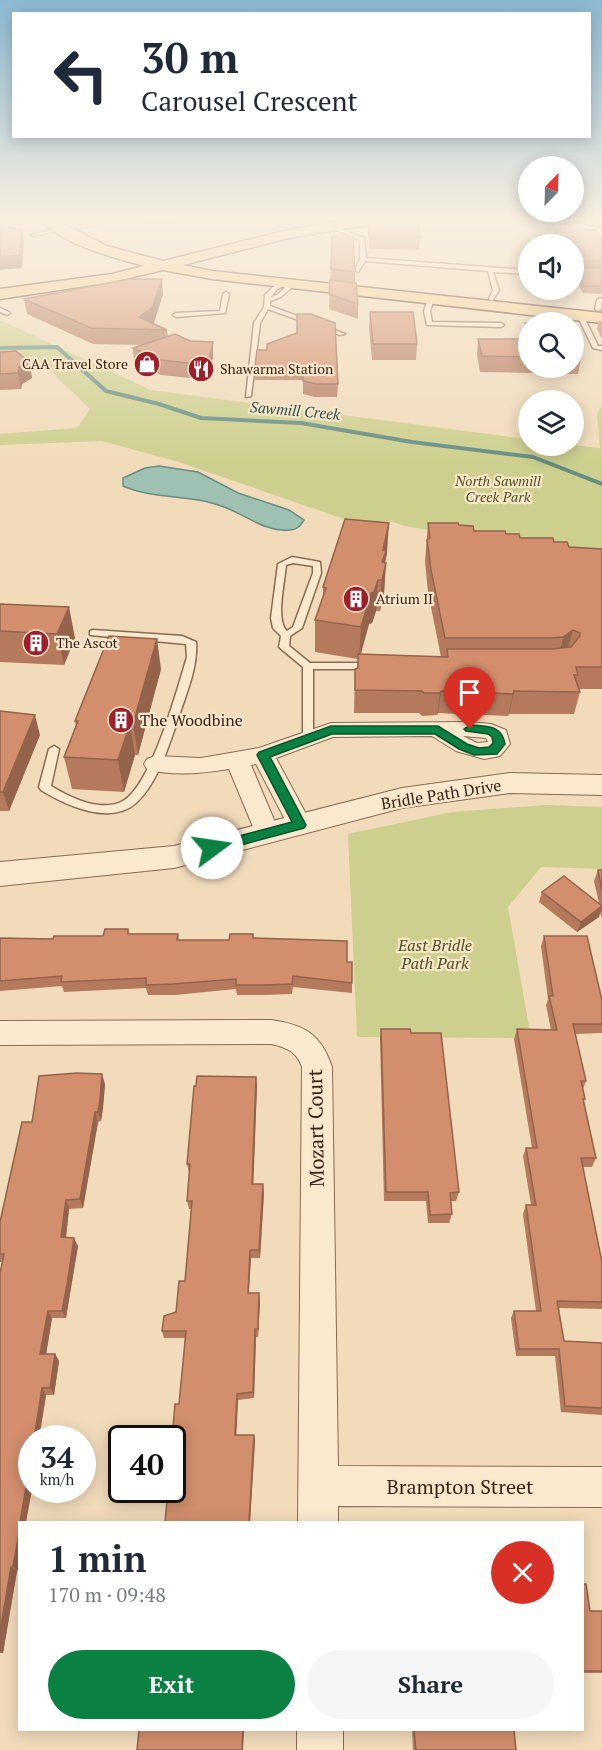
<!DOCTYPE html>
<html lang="en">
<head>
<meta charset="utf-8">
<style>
	body { margin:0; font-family:"PT Serif",serif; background:#f6f6f7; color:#1f2937; height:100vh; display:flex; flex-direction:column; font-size:22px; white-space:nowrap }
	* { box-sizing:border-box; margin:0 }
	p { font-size:20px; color:#747a83 }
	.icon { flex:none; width:33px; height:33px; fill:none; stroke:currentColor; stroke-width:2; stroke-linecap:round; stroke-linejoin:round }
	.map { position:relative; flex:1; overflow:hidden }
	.panel { position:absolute; left:18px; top:1521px; width:566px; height:210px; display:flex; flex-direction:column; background:#fff; border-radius:0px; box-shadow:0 3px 15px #0003 }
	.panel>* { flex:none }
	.top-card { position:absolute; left:12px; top:12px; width:579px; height:126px; border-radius:0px; box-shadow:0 3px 15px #0003; background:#fff; color:#1f2937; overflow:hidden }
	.needle { width:39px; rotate:23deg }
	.controls { position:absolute; left:518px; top:156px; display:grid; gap:12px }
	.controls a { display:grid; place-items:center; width:66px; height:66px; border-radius:50%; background:#fff; box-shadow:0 3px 15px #0003; font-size:30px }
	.speed { position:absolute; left:18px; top:1425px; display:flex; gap:12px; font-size:30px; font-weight:700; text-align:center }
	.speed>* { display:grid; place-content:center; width:78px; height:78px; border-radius:50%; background:#fff; box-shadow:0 3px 15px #0003; line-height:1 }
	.speed small { font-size:15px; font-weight:400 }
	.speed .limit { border:3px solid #111; border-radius:9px; background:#fff; color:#111 }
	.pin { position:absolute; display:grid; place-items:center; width:51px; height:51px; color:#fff; margin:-62px -26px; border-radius:50% 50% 50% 0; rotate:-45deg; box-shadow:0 0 6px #0007 }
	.pin .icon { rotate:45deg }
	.me { position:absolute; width:66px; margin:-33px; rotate:76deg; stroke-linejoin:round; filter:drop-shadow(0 0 4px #0008) }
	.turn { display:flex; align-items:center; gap:21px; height:126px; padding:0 30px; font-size:27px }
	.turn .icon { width:78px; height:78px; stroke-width:2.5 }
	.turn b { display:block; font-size:42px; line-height:51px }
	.round { display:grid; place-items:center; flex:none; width:63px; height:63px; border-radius:32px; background:#f6f6f7 }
	.headline { display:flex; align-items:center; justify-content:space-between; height:102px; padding:0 30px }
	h1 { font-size:36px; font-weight:800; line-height:45px }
	.primary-button { display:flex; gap:12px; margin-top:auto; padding:12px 30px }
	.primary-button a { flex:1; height:69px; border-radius:36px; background:#0b8043; color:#fff; font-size:24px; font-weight:800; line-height:69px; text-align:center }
	.primary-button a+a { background:#f6f6f7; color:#1f2937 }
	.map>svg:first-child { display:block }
	.green { fill:#cdcf8e }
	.water { fill:#9fc1b4; stroke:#668e81; stroke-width:1.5 }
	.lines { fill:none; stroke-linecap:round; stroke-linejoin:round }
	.stream { stroke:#668e81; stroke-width:4 }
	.service-casing { stroke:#886b53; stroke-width:3 }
	.minor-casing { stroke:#886b53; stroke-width:2 }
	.tertiary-casing { stroke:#886b53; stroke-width:2 }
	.primary-casing { stroke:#553929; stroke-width:3 }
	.service { fill:#fbe9ce; fill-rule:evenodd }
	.minor { fill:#fbe9ce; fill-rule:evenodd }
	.tertiary { fill:#fbe9ce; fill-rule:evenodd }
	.primary { fill:#f8cd8e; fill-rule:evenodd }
	.wall { fill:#b57a5e }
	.shaded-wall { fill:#93634c }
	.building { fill:#d28e6d; stroke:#93634c; stroke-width:1.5 }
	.route { fill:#0b8043; stroke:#07532c; stroke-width:1.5 }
	.labels { text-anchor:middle; stroke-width:4.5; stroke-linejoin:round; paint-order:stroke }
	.far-poi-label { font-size:14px; fill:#36251a; stroke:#f8e6ca; text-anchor:start }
	.far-park-label { font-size:14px; font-style:italic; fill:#4b541f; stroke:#f8e6ca }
	.far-water-label { font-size:15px; font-style:italic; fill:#285750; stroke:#f8e6ca }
	.poi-label { font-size:16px; fill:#36251a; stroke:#f8e6ca; text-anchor:start }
	.street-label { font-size:16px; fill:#36251a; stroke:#f8e6ca }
	.park-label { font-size:16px; font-style:italic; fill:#4b541f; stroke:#f8e6ca }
	.near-street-label { font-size:20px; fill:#36251a; stroke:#f8e6ca }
</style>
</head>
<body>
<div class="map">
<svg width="602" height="1750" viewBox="0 0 602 1750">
	<rect width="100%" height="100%" fill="#f1dbba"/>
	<!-- green -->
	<path class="green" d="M 0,320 L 151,390 L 528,439 L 528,446 L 573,445 L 600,448 L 597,414 L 602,406 L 602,561 L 405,526 L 390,521 L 380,528 L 344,519 L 179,462 L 102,441 L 0,445 L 0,434 L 77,428 L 90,409 L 39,360 L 0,356 Z
		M 547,805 L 602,807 L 602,869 L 541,867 L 508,907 L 531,1038 L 357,1037 L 348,834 L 452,812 Z"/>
	<!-- water -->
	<path class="water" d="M 159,466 L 198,472 L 238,493 L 289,510 L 304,520 C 300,526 297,530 290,530 C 267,533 244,514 224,507 C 191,494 155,500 123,486 L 123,478 L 145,468 Z"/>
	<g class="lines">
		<!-- stream -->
		<path class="stream" d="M 0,348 L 57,347 L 106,391 L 159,404 L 201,418 L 301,423 L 412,442 L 533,457 L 602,484"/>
		<defs>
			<path id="service" d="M 267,220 L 275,220 L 294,228 L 290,229 Z
				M 99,223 L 101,225 L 76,228 L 74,227 Z
				M 329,225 L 364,238 L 366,258 L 528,270 L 528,274 L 493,272 L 499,290 L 492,301 L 489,299 L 493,290 L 488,271 L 365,261 L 358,272 L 355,270 L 360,259 L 360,240 L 329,227 Z
				M 59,228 L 61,230 L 33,236 L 31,235 Z
				M 573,270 L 602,270 L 602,274 L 573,274 Z
				M 285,282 L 291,288 L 281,297 L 270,301 L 270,306 L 345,334 L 340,335 L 268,309 L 260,323 L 251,396 L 246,397 L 254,323 L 264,307 L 265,295 L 273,287 ZM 284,286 L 285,288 L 277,295 L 270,298 L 277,289 Z
				M 226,292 L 229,294 L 225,313 L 176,317 L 173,315 L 176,313 L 220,311 L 223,294 Z
				M 431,297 L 434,299 L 430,311 L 432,322 L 501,323 L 504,325 L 501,327 L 427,325 L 424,311 L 428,299 Z
				M 600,298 L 602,299 L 601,309 L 598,311 L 595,309 L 597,300 Z
				M 0,308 L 9,312 L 10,313 L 7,315 L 0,312 Z
				M 559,311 L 562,313 L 564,322 L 558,322 L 556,313 Z
				M 580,313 L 583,315 L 598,346 L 602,346 L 602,350 L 593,348 L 577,315 Z
				M 292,557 L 320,562 L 321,573 L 302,628 L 290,636 L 289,646 L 310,663 L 372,663 L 377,666 L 372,669 L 313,669 L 313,738 L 308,741 L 303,738 L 303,667 L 279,647 L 281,636 L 273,628 L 271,618 L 278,564 ZM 293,563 L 313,566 L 313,573 L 293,627 L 287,631 C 275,621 285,580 286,565 Z
				M 93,630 L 182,636 L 196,642 C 198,669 185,696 177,722 C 168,748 157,784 136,803 C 110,826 65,805 41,790 L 39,787 L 49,749 L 54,746 L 59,749 L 51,786 C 69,797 99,812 121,802 C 151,788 177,690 187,657 L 186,644 L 90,635 L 90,631 Z"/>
			<path id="minor" d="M 470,722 L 491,724 L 506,730 L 510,744 L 500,756 L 484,759 L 456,751 L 432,736 L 333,737 L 276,758 L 312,825 L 309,831 L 300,834 L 291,831 L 256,764 L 251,765 L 280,834 L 277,840 L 268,843 L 259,840 L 256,834 L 229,769 C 203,773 173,777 147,769 L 144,764 L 147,759 L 155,756 L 201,758 L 259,748 L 331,723 ZM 463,736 L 486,738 L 488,742 L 477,743 Z
				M 271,1020 C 305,1025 321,1034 332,1067 L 338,1466 L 602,1467 L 602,1507 L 338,1506 L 338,1522 L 298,1522 L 302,1067 C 297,1052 286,1047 271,1044 L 0,1045 L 0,1021 Z
				M 297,1730 L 343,1730 L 343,1750 L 297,1750 Z"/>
			<path id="tertiary" d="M 510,773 L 602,775 L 602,795 L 510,793 L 402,808 L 174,868 L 0,886 L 0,862 L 174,846 L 402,788 Z"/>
			<path id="primary" d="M 40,220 L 56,220 L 107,246 L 163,261 L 293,229 L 347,220 L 381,220 L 375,224 L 293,237 L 183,265 L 212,271 L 602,313 L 602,323 L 212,279 L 163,270 L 112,282 L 0,299 L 0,289 L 112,274 L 144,266 C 112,257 64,245 40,220 Z
				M 583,220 L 602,220 L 602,227 L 584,223 Z"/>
		</defs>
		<!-- service casing -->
		<use href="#service" class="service-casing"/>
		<!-- minor casing -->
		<use href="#minor" class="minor-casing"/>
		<!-- tertiary casing -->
		<use href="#tertiary" class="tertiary-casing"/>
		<!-- primary casing -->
		<use href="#primary" class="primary-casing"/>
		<!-- service -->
		<use href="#service" class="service"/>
		<!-- minor -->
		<use href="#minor" class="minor"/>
		<!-- tertiary -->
		<use href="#tertiary" class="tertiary"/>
		<!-- primary -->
		<use href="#primary" class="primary"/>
	</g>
	<!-- wall -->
	<path class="wall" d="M 132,220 L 196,220 L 196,223 L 151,224 L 132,223 Z
		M 368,220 L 417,220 L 420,237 L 419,250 L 369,249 Z
		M 554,228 L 602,239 L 602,294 L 583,293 L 574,276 L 576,269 L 573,269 L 573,244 L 557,244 L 553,236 Z
		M 332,236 L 355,272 L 355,283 L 358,304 L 358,319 L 329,309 Z
		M 163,294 L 153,323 L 167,330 L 168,337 L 190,341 L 213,342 L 213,356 L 209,380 L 161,375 L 134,363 L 133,348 L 143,345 L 93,344 L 27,314 L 24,299 Z
		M 370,312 L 417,344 L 416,360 L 372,360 L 369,327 Z
		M 599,321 L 602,321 L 602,339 L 597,329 Z
		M 525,323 L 528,323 L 528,368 L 573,368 L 573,337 L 581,358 L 578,374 L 480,372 L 477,355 L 478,339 L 523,339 Z
		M 267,350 L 338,384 L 337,397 L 315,397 L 303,394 L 303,380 L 255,380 L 255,366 Z
		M 0,352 L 29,362 L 32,378 L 22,384 L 21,389 L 0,390 Z
		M 428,523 L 459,525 L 474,531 L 506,534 L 520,538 L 554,542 L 569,547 L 602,549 L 602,689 L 579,689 L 580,692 L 574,714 L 509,714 L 508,716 L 438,713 L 437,715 L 422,716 L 419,713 L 354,713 L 355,669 L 357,668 L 358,659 L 315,652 L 315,620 L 323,597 L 323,587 L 387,553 L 385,563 L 386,563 L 384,593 L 380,611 L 376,611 L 372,623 L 369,624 L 361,654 L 441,657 L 428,592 L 425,561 Z
		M 0,604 L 75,638 L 64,665 L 0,662 Z
		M 161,669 L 138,755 L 135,755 L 124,792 L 72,789 L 64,757 L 76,725 L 75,721 Z
		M 0,711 L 40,735 L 9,811 L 0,811 Z
		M 598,870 L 602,870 L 602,919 L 600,912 L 599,917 L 577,932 L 539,902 L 542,892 L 599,903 L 594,881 Z
		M 128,929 L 129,934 L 178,934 L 179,940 L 229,940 L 254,938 L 347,962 L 352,983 L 352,993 L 293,987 L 292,994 L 264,995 L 237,995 L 236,989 L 175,995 L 148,995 L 146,988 L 64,992 L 62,986 L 0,991 L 0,938 L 53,939 L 103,936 Z
		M 544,936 L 602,1000 L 602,1033 L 575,1034 L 586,1081 L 583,1089 L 585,1099 L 584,1102 L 596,1158 L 592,1167 L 583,1167 L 602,1262 L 602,1309 L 559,1308 L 564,1341 L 602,1343 L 602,1415 L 561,1412 L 555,1356 L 516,1356 L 511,1318 L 514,1311 L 536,1311 L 523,1214 L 526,1205 L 531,1205 L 523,1156 L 526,1148 L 532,1148 L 514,1039 L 517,1029 L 551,1030 L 546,1005 L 548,999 L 541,946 Z
		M 381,1029 L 411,1033 L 459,1192 L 456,1201 L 451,1201 L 452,1214 L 449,1223 L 428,1223 L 426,1201 L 384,1201 L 380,1039 Z
		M 256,1077 L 257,1086 L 253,1184 L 264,1193 L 260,1258 L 251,1258 L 249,1293 L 260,1301 L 258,1337 L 256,1337 L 254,1398 L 238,1400 L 236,1435 L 254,1435 L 255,1441 L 250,1522 L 179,1404 L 185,1338 L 164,1338 L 162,1331 L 176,1312 L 185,1281 L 191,1209 L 189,1209 L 187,1201 L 189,1173 L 187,1164 Z
		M 105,1084 L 103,1108 L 101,1121 L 98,1122 L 83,1208 L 69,1209 L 66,1237 L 78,1246 L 71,1287 L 66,1318 L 52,1318 L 46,1354 L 55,1354 L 59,1361 L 54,1395 L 46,1395 L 26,1522 L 20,1522 L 19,1571 L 17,1571 L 3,1653 L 0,1653 L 0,1273 L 2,1262 L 0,1262 L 0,1222 L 32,1122 Z
		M 582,1584 L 590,1611 L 602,1611 L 602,1673 L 582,1673 Z
		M 412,1730 L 514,1730 L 516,1750 L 413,1750 Z"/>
	<!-- shaded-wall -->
	<path class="shaded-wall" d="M 22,230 L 24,242 L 22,268 L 0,270 L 0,257 Z
		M 162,279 L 163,294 L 154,323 L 145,329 L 139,317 Z
		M 213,342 L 213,356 L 209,380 L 208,365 Z
		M 29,362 L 32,378 L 22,384 L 21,389 L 18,373 L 19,367 Z
		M 389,523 L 387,553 L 385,563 L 386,563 L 384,593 L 380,611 L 383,550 Z
		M 378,580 L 376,611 L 372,623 L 369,624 L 359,659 L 361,627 L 371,593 Z
		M 69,607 L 75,638 L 64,665 L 57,634 Z
		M 573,630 L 567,652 L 558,660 L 563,637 Z
		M 157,639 L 161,669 L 138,755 L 133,724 Z
		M 441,691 L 438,713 L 437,715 L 440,693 Z
		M 514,691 L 509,714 L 508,716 L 513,694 Z
		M 35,715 L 40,735 L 9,811 L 3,792 Z
		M 130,724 L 135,755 L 124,792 L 118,760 Z
		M 602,906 L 599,917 L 577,932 L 581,922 Z
		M 102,1074 L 105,1084 L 103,1108 L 101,1121 L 98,1112 Z
		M 256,1077 L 257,1086 L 253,1193 L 252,1184 Z
		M 95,1112 L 98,1122 L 83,1208 L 80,1199 Z
		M 263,1184 L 264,1193 L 260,1258 L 259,1250 Z
		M 66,1200 L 69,1209 L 65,1246 L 61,1237 Z
		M 74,1238 L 78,1246 L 66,1318 L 62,1311 Z
		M 250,1250 L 251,1258 L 248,1300 L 248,1293 Z
		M 259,1293 L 260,1301 L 258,1337 L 258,1329 Z
		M 48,1311 L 52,1318 L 45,1361 L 40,1354 Z
		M 255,1329 L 256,1337 L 254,1398 L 253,1392 Z
		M 55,1354 L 59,1361 L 54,1395 L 50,1388 Z
		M 42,1388 L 46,1395 L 39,1438 L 34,1438 Z
		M 237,1394 L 238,1400 L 236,1441 L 235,1435 Z
		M 254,1435 L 255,1441 L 250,1522 L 249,1522 Z
		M 32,1453 L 32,1490 L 26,1522 L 20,1522 Z
		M 20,1528 L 20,1567 L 19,1571 L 13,1567 Z
		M 11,1567 L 17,1571 L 3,1653 L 0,1652 L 0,1631 Z
		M 243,1730 L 244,1730 L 243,1750 L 242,1750 Z"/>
	<!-- building -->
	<path class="building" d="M 368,220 L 417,220 L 420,237 L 369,237 Z
		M 0,225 L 22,230 L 20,255 L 0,257 Z
		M 554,228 L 585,229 L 597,231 L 602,239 L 602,261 L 573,262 L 573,244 L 563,244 Z
		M 332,236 L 353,238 L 355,272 L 331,269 Z
		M 576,268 L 602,268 L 602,286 L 584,286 Z
		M 130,279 L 162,279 L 152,308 L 139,317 L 167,330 L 91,328 L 24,299 Z
		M 330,280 L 356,283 L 358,304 L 329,294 Z
		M 370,312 L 413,312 L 417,344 L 373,344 Z
		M 297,314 L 311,314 L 335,323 L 338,384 L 316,384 L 303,381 L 303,367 L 255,366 L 257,350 L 267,350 L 267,344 L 297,333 Z
		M 525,323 L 528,323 L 528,357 L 482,356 L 478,339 L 528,339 L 525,330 L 528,330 Z
		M 175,334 L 190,341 L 213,342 L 208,365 L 160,360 L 133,348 Z
		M 573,337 L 581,358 L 573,358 Z
		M 16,351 L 29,362 L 19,367 L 18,373 L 0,374 L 0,352 Z
		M 345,519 L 389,523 L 383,550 L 386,551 L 382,562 L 386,563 L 382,580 L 378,580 L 374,592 L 371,593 L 361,627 L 315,620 L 326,588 L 323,587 Z
		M 428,523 L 458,523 L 459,525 L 473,526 L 474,531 L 505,531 L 506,534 L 519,534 L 520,538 L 553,538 L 554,542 L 567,542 L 569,547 L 602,549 L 602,667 L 576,667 L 578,675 L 574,675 L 580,692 L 514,691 L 513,694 L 441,691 L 440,693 L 424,693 L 422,691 L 355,690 L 355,669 L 358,668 L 358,654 L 448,657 L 447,649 L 551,649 L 571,647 L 580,636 L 580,633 L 573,630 L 563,637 L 551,638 L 445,638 L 431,570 L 427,540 L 430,538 Z
		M 0,604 L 69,607 L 57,634 L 0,631 Z
		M 109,636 L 157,639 L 133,724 L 130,724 L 118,760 L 64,757 L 78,721 L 75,721 Z
		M 0,711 L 35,715 L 3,792 L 0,792 Z
		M 598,870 L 602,870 L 602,891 Z
		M 564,876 L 602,906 L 581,922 L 542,892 Z
		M 105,929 L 128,929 L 128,934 L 178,934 L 177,940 L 229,940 L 230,934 L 253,934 L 253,938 L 347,941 L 347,962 L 352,962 L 352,983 L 293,976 L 292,984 L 264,985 L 236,985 L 236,979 L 173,984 L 146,985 L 146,978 L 61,982 L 62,976 L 0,981 L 0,938 L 53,939 L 54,936 L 103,936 Z
		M 544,936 L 587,936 L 602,1000 L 602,1024 L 573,1024 L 586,1081 L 581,1081 L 585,1099 L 583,1099 L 596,1158 L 581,1158 L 602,1262 L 602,1302 L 557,1301 L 564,1341 L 602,1343 L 602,1408 L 565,1406 L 559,1349 L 519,1349 L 514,1311 L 541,1311 L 526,1205 L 536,1205 L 526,1148 L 537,1148 L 517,1029 L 557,1030 L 549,996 L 553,996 Z
		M 381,1029 L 410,1029 L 411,1033 L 441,1033 L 459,1192 L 450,1193 L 452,1214 L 430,1215 L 428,1192 L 386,1192 Z
		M 77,1073 L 102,1074 L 100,1099 L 98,1112 L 95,1112 L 80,1199 L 66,1200 L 61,1237 L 74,1238 L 68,1279 L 62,1311 L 48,1311 L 40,1354 L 55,1354 L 50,1388 L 42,1388 L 34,1438 L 32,1438 L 32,1453 L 20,1522 L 20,1528 L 13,1567 L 11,1567 L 0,1631 L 0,1273 L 4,1254 L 0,1254 L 0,1222 L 22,1122 L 32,1122 L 39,1076 Z
		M 197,1076 L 256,1077 L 252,1184 L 263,1184 L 259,1250 L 250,1250 L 248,1293 L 259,1293 L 258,1329 L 255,1329 L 253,1392 L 237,1394 L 235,1435 L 254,1435 L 249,1522 L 165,1522 L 168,1490 L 172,1490 L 172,1438 L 175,1404 L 179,1404 L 186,1331 L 162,1331 L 164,1316 L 176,1312 L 179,1281 L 185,1281 L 192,1201 L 187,1201 L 190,1164 L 187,1164 L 194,1086 L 196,1086 Z
		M 582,1584 L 586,1584 L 590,1611 L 602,1611 L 602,1671 L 582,1671 Z
		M 139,1730 L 243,1730 L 242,1750 L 137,1750 Z
		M 414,1730 L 514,1730 L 516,1750 L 416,1750 Z"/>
	<!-- sky -->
	<linearGradient id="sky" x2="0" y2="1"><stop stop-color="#8bb9d3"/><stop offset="0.47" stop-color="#f9efe0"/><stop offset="1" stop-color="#f9efe0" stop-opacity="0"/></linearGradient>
	<rect width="602" height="466" fill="url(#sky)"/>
	<!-- route -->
	<path class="route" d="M 470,725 C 487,726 502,725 505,744 L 497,754 L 474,755 L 459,749 L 435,734 L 332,734 L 270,757 L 306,825 L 304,828 L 212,853 L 205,848 L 212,843 L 292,822 L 257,755 L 259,752 L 331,726 L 438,726 L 467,744 L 479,748 L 489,747 L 493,743 L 492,737 L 488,734 L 466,731 L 464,729 Z"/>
	<!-- icons -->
	<defs>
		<symbol id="shop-disc" viewBox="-11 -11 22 22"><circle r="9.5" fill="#9b202b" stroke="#f8e6ca"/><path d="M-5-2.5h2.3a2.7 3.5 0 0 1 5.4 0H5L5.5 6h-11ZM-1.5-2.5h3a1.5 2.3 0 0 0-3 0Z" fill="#fff"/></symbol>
		<symbol id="restaurant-disc" viewBox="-11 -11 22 22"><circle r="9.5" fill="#9b202b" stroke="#f8e6ca"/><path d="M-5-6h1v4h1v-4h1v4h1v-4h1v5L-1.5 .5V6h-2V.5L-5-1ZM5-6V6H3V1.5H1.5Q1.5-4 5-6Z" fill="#fff"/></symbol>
		<symbol id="building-disc" viewBox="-11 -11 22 22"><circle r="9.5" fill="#9b202b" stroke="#f8e6ca"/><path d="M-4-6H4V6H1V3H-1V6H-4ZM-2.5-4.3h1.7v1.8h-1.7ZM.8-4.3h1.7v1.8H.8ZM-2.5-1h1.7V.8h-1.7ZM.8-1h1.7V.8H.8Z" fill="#fff"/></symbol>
	</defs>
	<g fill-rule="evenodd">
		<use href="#shop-disc" x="132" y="349" width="30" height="30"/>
		<use href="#restaurant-disc" x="186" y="354" width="30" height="30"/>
		<use href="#building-disc" x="341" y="584" width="30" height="30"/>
		<use href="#building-disc" x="21" y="628" width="30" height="30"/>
		<use href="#building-disc" x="106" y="705" width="30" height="30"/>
	</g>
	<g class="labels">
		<!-- far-poi labels -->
		<g class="far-poi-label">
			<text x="128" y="369" text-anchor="end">CAA Travel Store</text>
			<text x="220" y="374">Shawarma Station</text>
			<text x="376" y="604">Atrium II</text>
			<text x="56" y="648">The Ascot</text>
		</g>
		<!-- far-park labels -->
		<g class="far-park-label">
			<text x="498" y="486">North Sawmill<tspan x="498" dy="16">Creek Park</tspan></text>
		</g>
		<!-- far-water labels -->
		<g class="far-water-label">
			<text transform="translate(295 411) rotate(5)" y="5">Sawmill Creek</text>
		</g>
		<!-- poi labels -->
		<g class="poi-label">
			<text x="140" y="726">The Woodbine</text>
		</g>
		<!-- street labels -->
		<g class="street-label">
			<text transform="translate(441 794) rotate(-9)" y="6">Bridle Path Drive</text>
		</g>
		<!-- park labels -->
		<g class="park-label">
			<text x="435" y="951">East Bridle<tspan x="435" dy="18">Path Park</tspan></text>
		</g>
		<!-- near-street labels -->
		<g class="near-street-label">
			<text transform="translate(316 1128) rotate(-91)" y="7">Mozart Court</text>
			<text x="460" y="1494">Brampton Street</text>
		</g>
	</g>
</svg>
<div class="controls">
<a><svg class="needle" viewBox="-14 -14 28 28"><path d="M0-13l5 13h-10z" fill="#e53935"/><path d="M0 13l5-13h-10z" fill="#747a83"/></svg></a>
<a><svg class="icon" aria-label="sound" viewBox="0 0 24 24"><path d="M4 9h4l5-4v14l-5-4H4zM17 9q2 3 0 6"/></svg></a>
<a><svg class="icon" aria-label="search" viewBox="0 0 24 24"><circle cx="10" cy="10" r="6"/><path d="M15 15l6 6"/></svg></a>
<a><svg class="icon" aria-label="layers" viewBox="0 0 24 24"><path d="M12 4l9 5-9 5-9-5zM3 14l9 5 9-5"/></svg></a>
</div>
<div class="speed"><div>34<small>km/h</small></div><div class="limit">40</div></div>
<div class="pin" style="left:470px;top:729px;background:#d93025"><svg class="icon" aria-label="arrive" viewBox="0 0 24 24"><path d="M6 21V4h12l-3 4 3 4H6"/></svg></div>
<svg class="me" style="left:212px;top:848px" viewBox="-20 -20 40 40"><circle r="19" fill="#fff"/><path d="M0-13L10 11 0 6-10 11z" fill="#0b8043"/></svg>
<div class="top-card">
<div class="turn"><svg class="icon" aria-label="left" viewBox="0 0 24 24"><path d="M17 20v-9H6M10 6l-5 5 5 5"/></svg><div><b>30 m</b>Carousel Crescent</div></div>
</div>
<section class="panel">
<div class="headline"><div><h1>1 min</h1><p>170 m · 09:48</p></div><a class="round" style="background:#d93025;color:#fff"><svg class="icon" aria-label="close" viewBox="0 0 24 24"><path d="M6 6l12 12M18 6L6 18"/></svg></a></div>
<div class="primary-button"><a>Exit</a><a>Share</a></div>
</section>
</div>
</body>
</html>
